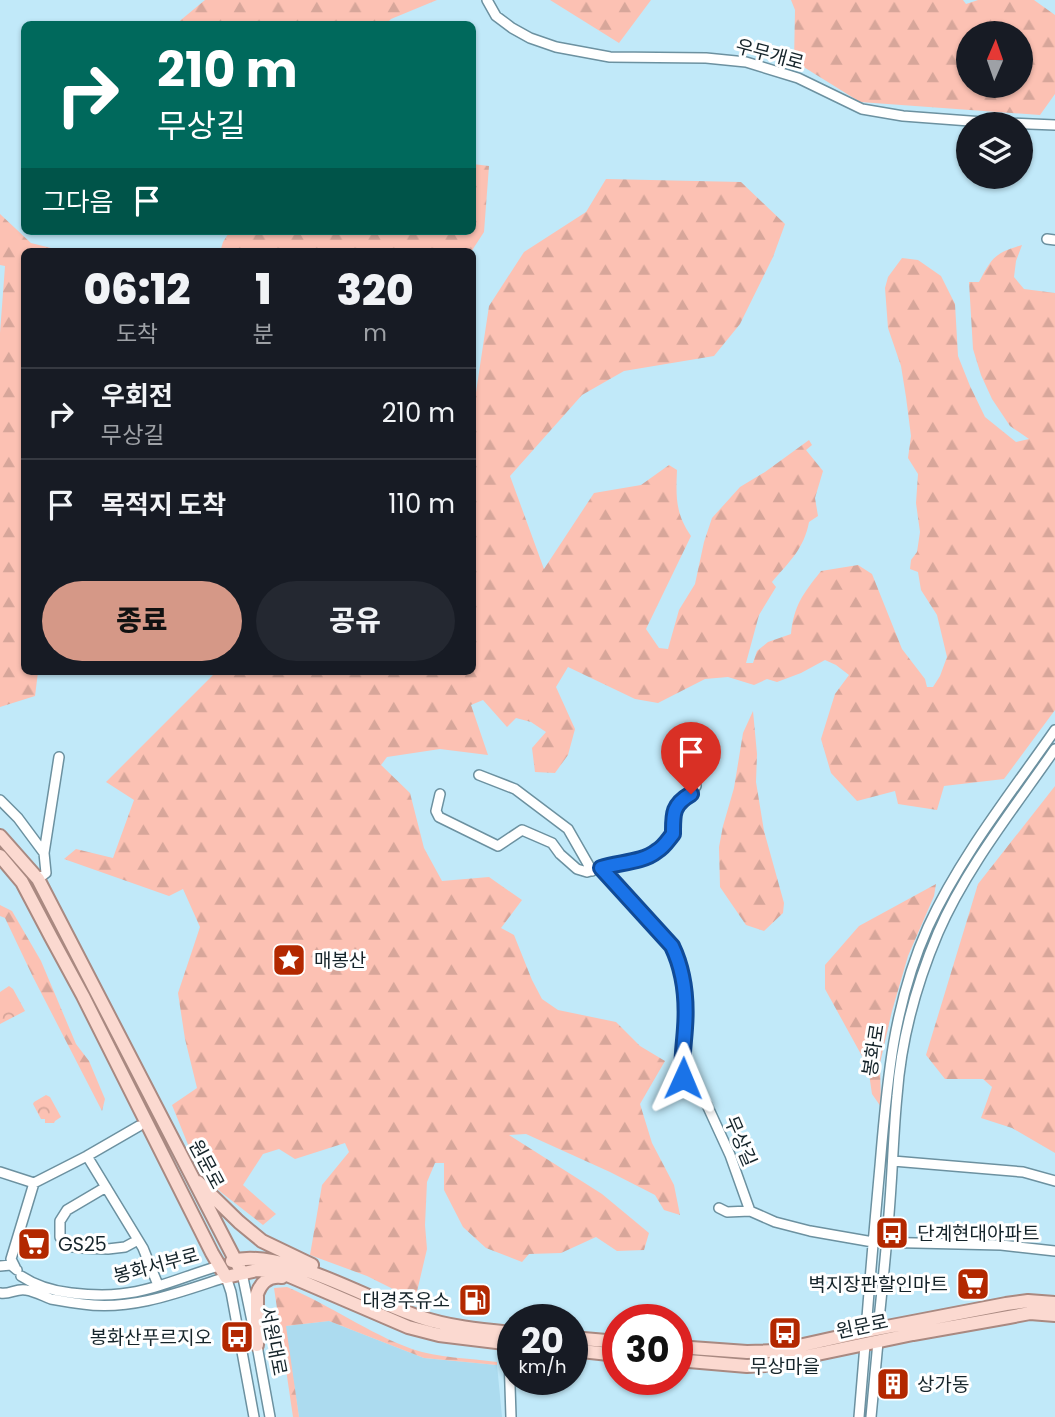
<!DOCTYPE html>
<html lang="ko">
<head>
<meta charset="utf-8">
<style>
	body { margin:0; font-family:Poppins,"Noto Sans KR",sans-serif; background:#242831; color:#f1f3f6; height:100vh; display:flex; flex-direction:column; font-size:26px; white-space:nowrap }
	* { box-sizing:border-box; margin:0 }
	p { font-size:23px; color:#9ea1a6 }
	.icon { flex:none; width:38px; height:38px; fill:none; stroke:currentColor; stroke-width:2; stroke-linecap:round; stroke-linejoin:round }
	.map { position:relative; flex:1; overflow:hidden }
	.drawer { position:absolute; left:21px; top:248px; width:455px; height:427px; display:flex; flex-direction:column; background:#171b24; border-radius:10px; box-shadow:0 2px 5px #0004 }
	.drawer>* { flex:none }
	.banner { position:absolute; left:21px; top:21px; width:455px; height:214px; border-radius:10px; box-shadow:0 2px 5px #0004; background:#00695c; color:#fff; overflow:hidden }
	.needle { width:46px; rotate:2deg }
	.fabs { position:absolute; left:956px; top:21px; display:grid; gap:14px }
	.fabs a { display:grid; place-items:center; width:77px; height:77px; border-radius:50%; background:#171b24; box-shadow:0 2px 5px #0004; font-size:35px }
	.speed { position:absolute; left:497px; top:1304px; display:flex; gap:14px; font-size:35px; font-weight:700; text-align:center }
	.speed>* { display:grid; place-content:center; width:91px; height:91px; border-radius:50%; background:#171b24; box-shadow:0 2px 5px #0004; line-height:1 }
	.speed small { font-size:18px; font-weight:400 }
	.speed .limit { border:10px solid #d22; background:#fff; color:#111 }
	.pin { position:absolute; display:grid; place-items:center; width:60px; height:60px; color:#fff; margin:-72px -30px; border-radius:50% 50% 50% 0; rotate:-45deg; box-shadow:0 0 7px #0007 }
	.pin .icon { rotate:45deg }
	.me { position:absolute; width:77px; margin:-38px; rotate:1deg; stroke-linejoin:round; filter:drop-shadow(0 0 5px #0008) }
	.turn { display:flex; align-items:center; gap:24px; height:147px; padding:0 21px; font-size:32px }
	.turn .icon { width:91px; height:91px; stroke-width:2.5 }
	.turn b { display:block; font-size:49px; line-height:60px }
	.then { display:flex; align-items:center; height:66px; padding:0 21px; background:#0003; gap:14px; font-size:26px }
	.eta { display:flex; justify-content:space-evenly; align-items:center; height:119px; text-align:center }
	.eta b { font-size:42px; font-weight:800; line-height:49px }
	.button { display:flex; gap:14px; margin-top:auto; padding:14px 21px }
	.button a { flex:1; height:80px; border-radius:42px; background:#d59887; color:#111; font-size:28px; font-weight:800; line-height:80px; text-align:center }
	.button a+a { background:#242831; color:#f1f3f6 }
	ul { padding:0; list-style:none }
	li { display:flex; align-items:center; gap:21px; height:91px; padding:0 21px; border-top:2px solid #363941 }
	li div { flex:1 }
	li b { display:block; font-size:26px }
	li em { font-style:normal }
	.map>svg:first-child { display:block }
	.built { fill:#acdbef }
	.forest { fill:url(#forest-firs); fill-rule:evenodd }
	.park { fill:url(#park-crowns) }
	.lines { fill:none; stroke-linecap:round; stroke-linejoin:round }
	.minor-casing { stroke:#6c91a0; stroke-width:12 }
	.major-casing { stroke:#a98981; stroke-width:16 }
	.minor { stroke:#fff; stroke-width:9 }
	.major { stroke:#fbd9d0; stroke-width:12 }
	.route-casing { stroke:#114b97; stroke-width:18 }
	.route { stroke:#1a73e8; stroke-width:12 }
	.labels { text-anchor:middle; stroke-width:6; stroke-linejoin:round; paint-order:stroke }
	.street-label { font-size:19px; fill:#15242a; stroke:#fff }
	.poi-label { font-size:19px; fill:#15242a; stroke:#fff; text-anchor:start }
</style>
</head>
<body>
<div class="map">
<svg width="1055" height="1417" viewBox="0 0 1055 1417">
	<defs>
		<pattern id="forest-firs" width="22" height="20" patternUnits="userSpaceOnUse" patternTransform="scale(1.75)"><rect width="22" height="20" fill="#fcc1b3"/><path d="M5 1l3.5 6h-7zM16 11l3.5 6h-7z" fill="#d7a69a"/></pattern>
		<pattern id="park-crowns" width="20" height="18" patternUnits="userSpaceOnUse" patternTransform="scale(1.75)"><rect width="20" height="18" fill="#fcc1b3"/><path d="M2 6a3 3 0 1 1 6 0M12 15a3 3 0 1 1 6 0" fill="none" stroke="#d7a69a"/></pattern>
	</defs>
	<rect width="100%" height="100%" fill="#c1e9f9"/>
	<!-- built -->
	<path class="built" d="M 329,1321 L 424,1358 L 497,1365 L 502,1417 L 299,1417 L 285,1326 Z"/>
	<!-- forest -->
	<path class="forest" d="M 205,0 L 437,0 L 391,19 L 386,24 L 176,24 Z
		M 550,0 L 651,0 L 619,43 Z
		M 791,0 L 963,0 L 966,4 L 978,0 L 1034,0 L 1055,15 L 1055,94 L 1040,115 L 860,102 L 794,61 L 795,10 ZM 968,33 L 1020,33 L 1020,86 L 968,86 Z
		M 473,164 L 489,166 L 484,232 L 471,252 L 220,252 L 223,242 L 230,231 L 472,231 Z
		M 606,179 L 741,182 L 785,224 L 773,257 L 740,324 L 714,356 L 624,371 L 582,395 L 510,476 L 544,569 L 594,493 L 641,485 L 669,465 L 677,470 C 676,496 675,513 691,536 L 646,629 L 659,648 L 668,649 L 679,610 L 695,584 L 704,542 L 712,518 L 740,487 L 765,472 L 809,440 L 812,445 L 806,450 L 823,471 L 815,498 L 818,516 L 809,522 C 804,549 789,562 772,582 L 776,587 L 759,615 L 746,663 L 753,663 L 757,651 L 768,642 L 791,634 C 794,605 803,594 821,571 L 858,565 L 872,574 L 902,649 L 925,679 L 927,687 L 933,687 L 940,676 L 947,657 L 937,615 L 921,590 L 918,572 L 910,569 L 911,560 L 917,552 L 920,532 L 916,503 L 918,474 L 908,458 L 911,436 L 906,397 L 901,366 L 888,328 L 885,288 L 888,277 L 902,258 L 918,260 L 941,276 L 955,304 L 958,356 L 970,386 L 985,417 L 1016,442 L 1029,439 L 1010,426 L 992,399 L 981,375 L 973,349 L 969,282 L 979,282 C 992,258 994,253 1022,245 L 1016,261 L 1014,277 L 1024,289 L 1055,293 L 1055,710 L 1004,779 L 944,786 L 937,810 L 898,804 L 895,791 L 857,801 L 831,773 L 821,739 L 835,694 L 849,675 L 836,665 L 825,660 L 801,673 L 777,682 L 767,679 L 754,685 L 728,677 L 705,679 L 658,703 L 635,699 L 568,667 L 556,687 L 575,729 L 568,755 L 555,773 L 535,772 L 532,748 L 546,732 L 531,722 L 516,718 L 507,727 L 483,700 L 471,705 L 488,755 L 440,749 L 387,757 L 381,765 L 410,793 L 424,848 L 442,881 L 489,877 L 522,900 L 501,928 L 514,935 L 532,980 L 542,999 L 558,1010 L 616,1022 L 640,1046 L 665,1061 L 640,1104 L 652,1143 L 674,1185 L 680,1215 L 664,1210 L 655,1195 L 610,1172 L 526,1134 L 509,1135 L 602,1194 L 649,1233 L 644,1250 L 617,1251 L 596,1237 L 561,1253 L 529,1254 L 522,1262 L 486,1248 L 463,1227 L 444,1190 L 444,1163 L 435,1163 L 427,1182 L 425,1225 L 427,1249 L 415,1300 L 367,1276 L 310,1255 L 322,1185 L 349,1152 L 345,1143 L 295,1159 L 279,1149 L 263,1154 L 243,1185 L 276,1214 L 263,1225 L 222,1193 L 199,1172 L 172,1105 L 197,1088 L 185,1039 L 178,993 L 200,927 L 183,889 L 169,896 L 64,859 L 76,849 L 113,858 L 134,800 L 106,782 L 216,672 L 472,672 L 473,412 L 489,306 L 524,252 L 586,212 Z
		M 0,214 L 31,243 L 67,252 L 24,252 L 24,672 L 38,672 L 35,696 L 0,707 L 0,333 L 5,266 L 0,265 Z
		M 753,711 L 757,754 L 756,782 L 764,831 L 784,903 L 783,913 L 764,931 L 746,925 L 720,887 L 719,847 L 723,826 L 734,788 L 743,733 Z
		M 1055,786 L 1055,1153 L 1012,1128 L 981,1118 L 992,1087 L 983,1079 L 945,1079 L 926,1055 L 978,884 Z
		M 936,884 L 934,896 L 908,956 L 892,1011 L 880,1063 L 881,1107 L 872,1094 L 868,1067 L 825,989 L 825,965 L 859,926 Z
		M 0,905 L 12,911 L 41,961 L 76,1044 L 89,1061 L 105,1099 L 102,1111 L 33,977 L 5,918 L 0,916 Z
		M 287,1287 C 330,1305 368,1333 412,1349 C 438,1358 469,1358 497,1362 L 497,1365 L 424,1358 L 329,1321 L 286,1326 L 299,1417 L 293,1417 L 274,1288 Z"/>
	<!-- park -->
	<path class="park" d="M 9,986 L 13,989 L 25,1011 L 0,1024 L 0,992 Z
		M 46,1095 L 50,1097 L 61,1117 L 55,1121 L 54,1123 L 45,1123 L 45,1119 L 41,1119 L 33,1104 L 34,1102 Z"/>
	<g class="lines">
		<defs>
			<path id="minor" d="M 487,0 L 496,16 L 512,28 L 530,38 L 556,47 L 610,57 L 706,58 L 746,62 L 798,78 L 862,109 L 903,116 L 983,122 L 1055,125
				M 1047,239 L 1055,240
				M 479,775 L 515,789 L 568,829 L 592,871
				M 440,794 L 436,811 L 439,817 L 498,846 L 522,830 L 552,843 L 560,854 L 577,869 L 587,872 L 601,868 L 672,946 L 679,961 L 683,979 L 685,1025 L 682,1065 L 683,1078 L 707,1105 L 730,1155 L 750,1211 L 775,1222 L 810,1231 L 873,1242 L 1001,1245 L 1055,1251
				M 0,800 L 18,818 L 44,853 L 46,873 L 38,879
				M 44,853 L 59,757
				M 601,868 C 619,862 641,863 657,851 C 664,847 669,840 673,834 C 673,821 672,807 683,799 C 689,794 692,793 696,786 L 691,772
				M 87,1156 L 143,1248 L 158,1285
				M 893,1161 L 1023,1172 L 1055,1181
				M 0,1172 L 34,1183 L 87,1156 L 139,1126
				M 106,1187 L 67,1210 L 60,1221 L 60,1237 L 67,1246 L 81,1248 L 108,1249 L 125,1247 L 138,1240
				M 719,1208 L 727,1212 L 750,1211
				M 0,1266 L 11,1265 L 17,1270
				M 15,1267 L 11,1259 L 34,1183
				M 242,1273 L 253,1326
				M 21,1276 C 36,1286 53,1291 71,1293 C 88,1295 104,1296 120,1294 C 154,1291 187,1275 219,1266
				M 0,1293 C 10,1295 16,1288 26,1290 C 34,1291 43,1296 51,1299 C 62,1301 73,1303 83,1304 C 132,1311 180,1292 226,1277 L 231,1292 L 254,1417
				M 878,1329 C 883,1282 888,1234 891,1186 C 893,1157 894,1126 897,1096 C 901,1040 916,985 938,933 C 966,868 1015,807 1055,749
				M 866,1331 C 870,1276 875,1221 880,1166 C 887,1082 893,1005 928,927 C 960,857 1011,793 1055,730
				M 256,1340 L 270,1417
				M 510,1344 L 509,1355 L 511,1417
				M 859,1417 L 865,1345
				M 871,1417 L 878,1342"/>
			<path id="major" d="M 0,836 L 38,879 L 242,1273
				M 0,856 L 22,882 L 51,937 L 83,996 L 212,1253 L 226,1277 L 257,1270 L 280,1272 L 408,1327 L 439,1335 L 513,1344
				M 198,1182 L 239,1222 L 262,1241 L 312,1265
				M 232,1261 C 281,1247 368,1300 417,1316 C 448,1327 480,1330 513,1333
				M 572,1338 L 618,1342
				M 257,1345 L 257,1294 C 261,1282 269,1275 282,1277
				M 677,1347 L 747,1352 L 776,1351 L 866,1331 L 1006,1304 L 1028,1301 L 1055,1303
				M 572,1350 L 618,1355
				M 677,1360 L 747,1366 L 765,1365 L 913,1334 L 1009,1317 L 1030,1313 L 1055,1315"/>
		</defs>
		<!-- minor casing -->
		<use href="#minor" class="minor-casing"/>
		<!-- major casing -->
		<use href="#major" class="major-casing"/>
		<!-- minor -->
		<use href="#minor" class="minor"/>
		<!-- major -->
		<use href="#major" class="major"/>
	</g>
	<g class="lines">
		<defs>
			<path id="route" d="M 683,1078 C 681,1061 684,1045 685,1028 C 687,1001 684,971 672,946 L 601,868 C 619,862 642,863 657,851 C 664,847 668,840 673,834 C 673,814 672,805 691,794"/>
		</defs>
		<!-- route casing -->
		<use href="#route" class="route-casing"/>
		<!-- route -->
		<use href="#route" class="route"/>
	</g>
	<!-- icons -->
	<defs>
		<symbol id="sight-square" viewBox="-11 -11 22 22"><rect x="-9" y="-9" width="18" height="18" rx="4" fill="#b32800" stroke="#fff"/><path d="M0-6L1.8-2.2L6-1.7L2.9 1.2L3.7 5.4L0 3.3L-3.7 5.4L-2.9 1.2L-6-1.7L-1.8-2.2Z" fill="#fff"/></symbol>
		<symbol id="bus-square" viewBox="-11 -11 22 22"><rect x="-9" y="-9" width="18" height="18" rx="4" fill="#b32800" stroke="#fff"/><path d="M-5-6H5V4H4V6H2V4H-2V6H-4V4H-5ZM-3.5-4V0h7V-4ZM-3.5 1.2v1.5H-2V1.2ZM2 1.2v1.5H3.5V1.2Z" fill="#fff"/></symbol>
		<symbol id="supermarket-square" viewBox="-11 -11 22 22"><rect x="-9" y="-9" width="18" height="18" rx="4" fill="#b32800" stroke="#fff"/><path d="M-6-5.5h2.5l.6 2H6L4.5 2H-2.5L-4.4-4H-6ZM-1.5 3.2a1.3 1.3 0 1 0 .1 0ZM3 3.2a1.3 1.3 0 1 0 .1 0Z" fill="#fff"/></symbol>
		<symbol id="fuel-square" viewBox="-11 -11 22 22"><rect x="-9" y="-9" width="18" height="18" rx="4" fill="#b32800" stroke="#fff"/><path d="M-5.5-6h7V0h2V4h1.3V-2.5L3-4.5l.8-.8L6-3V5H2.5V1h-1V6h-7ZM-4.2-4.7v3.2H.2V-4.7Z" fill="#fff"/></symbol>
		<symbol id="building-square" viewBox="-11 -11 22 22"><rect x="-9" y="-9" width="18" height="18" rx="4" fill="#b32800" stroke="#fff"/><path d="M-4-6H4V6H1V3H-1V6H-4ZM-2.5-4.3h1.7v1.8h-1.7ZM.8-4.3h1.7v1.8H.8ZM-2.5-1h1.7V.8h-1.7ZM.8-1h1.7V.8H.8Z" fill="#fff"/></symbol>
	</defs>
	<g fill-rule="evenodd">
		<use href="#sight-square" x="270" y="941" width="38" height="38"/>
		<use href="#bus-square" x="873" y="1214" width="38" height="38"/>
		<use href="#supermarket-square" x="15" y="1225" width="38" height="38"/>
		<use href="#supermarket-square" x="954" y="1265" width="38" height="38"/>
		<use href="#fuel-square" x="456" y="1281" width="38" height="38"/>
		<use href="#bus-square" x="766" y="1314" width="38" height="38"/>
		<use href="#bus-square" x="218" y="1318" width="38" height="38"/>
		<use href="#building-square" x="874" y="1365" width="38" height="38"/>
	</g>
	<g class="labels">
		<!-- street labels -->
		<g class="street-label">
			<text transform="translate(770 54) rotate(15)" y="7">우무개로</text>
			<text transform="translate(873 1050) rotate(-81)" y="7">봉화로</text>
			<text transform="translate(741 1141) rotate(67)" y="7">무상길</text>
			<text transform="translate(207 1164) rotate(62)" y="7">원문로</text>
			<text transform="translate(156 1265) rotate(-15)" y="7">봉화서부로</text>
			<text transform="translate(862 1326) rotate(-12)" y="7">원문로</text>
			<text transform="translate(274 1341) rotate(79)" y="7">서원대로</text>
		</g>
		<!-- poi labels -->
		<g class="poi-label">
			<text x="314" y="967">매봉산</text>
			<text x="917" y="1240">단계현대아파트</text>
			<text x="58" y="1251">GS25</text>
			<text x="948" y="1291" text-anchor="end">벽지장판할인마트</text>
			<text x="450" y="1307" text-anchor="end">대경주유소</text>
			<text x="212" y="1344" text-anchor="end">봉화산푸르지오</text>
			<text x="785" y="1373" text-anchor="middle">무상마을</text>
			<text x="917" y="1391">상가동</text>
		</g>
	</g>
</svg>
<div class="fabs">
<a><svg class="needle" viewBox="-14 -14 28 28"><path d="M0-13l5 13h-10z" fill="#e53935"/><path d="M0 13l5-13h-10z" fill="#9ea1a6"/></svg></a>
<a><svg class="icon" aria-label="layers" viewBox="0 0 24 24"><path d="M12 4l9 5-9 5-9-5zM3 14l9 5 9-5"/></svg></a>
</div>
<div class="speed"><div>20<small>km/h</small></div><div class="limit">30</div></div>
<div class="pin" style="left:691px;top:794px;background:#d93025"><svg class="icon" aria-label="arrive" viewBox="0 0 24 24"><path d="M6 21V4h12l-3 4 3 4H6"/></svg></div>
<svg class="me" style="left:683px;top:1078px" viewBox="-20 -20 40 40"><path d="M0-17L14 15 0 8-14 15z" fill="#1a73e8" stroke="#fff" stroke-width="4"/></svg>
<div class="banner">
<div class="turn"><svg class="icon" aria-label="right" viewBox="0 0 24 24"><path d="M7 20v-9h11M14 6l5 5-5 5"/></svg><div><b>210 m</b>무상길</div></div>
<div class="then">그다음<svg class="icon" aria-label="arrive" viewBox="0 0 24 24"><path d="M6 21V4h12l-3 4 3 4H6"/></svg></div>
</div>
<section class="drawer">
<div class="eta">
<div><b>06:12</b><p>도착</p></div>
<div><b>1</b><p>분</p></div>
<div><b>320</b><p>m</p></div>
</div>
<ul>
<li><svg class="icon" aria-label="right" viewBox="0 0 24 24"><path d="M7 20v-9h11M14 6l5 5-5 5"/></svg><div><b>우회전</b><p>무상길</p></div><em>210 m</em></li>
<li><svg class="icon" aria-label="arrive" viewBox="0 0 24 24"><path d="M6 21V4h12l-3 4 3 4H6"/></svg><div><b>목적지 도착</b></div><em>110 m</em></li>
</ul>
<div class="button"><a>종료</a><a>공유</a></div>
</section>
</div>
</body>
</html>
